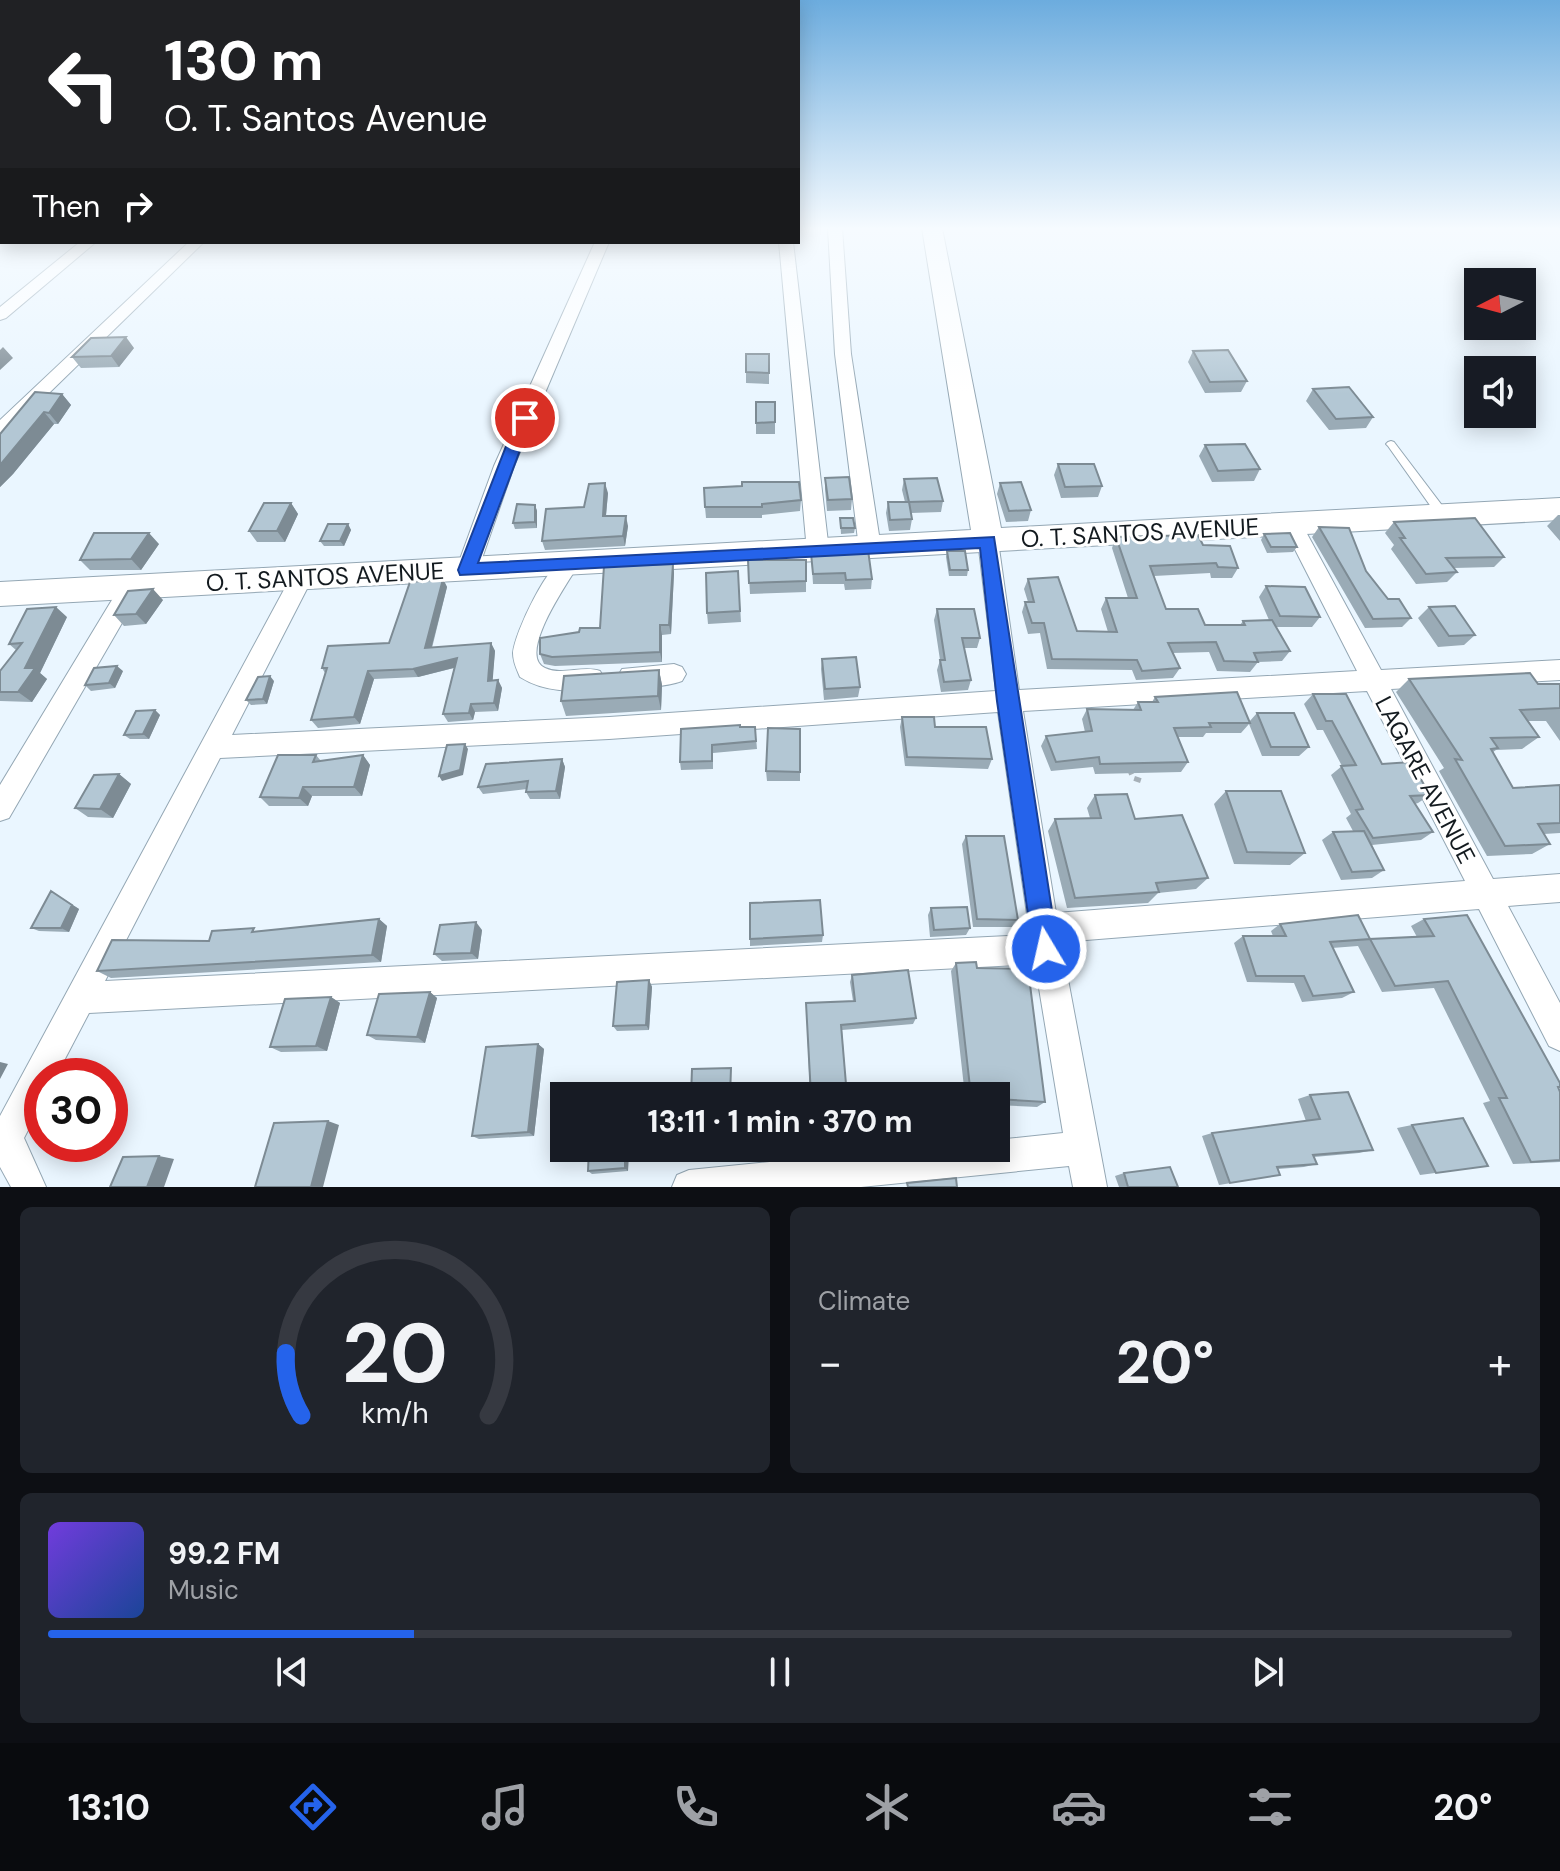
<!DOCTYPE html>
<meta charset="utf-8">
<style>
:root{--surface:#171b24;--page:#20242c;--text:#f1f3f6;--muted:#9ea1a6;--line:#363941;--accent:#2563eb}
body{margin:0;font-family:"DM Sans",sans-serif;background:var(--page);color:var(--text);height:100vh;display:flex;flex-direction:column;font-size:30px;white-space:nowrap}
*{box-sizing:border-box;margin:0}
p{font-size:26px;color:var(--muted)}
.icon{flex:none;width:44px;height:44px;fill:none;stroke:currentColor;stroke-width:2;stroke-linecap:round;stroke-linejoin:round}
.map{position:relative;height:1187px;overflow:hidden}
.drawer{display:flex;flex-direction:column;gap:20px;padding:20px;background:#0d0f14;flex:1}
.drawer>*{flex:none}
.banner{position:absolute;left:0px;top:0px;width:800px;height:244px;box-shadow:0 4px 20px #0003;background:#202124;color:#fff;overflow:hidden}
.needle{width:52px;rotate:264deg}
.fabs{position:absolute;left:1464px;top:268px;display:grid;gap:16px}
.fabs a{display:grid;place-items:center;width:72px;height:72px;border-radius:0px;background:var(--surface);box-shadow:0 4px 20px #0003;font-size:40px}
.speed{position:absolute;left:24px;top:1058px;display:flex;gap:16px;font-size:40px;font-weight:700;text-align:center}
.speed>*{display:grid;place-content:center;width:104px;height:104px;border-radius:50%;background:var(--surface);box-shadow:0 4px 20px #0003;line-height:1}
.speed .limit{border:12px solid #d22;background:#fff;color:#111}
.pin{position:absolute;display:grid;place-items:center;width:68px;height:68px;color:#fff;margin:-34px;border:4px solid #fff;border-radius:50%;box-shadow:0 2px 8px #0007}
.me{position:absolute;width:88px;margin:-44px;rotate:351deg;stroke-linejoin:round;filter:drop-shadow(0 0 6px #0008)}
.turn{display:flex;align-items:center;gap:28px;height:168px;padding:0 32px;font-size:36px}
.turn .icon{width:104px;height:104px;stroke-width:2.5}
.turn b{display:block;font-size:56px;line-height:68px}
.then{display:flex;align-items:center;height:76px;padding:0 32px;background:#0003;gap:16px;font-size:30px}
.big{font-size:60px;font-weight:700;line-height:1.1}
.drawer .widget{flex:1;display:flex;flex-direction:column;justify-content:center;gap:12px;min-width:0;padding:0 28px;border-radius:12px;background:var(--page)}
.drawer .dial{align-items:center;gap:0}
.dial svg{height:208px;overflow:visible;fill:none;stroke:var(--line);stroke-width:7;stroke-linecap:round;text-anchor:middle}
.dial text{fill:var(--text);stroke:none}
.song{display:flex;align-items:center;gap:24px}
.cover{width:96px;height:96px;border-radius:12px;background:linear-gradient(135deg,hsl(260 70% 55%),hsl(220 70% 35%))}
.played{height:8px;border-radius:4px;background:linear-gradient(90deg,var(--accent) 25%,var(--line) 25%)}
.keys{display:flex;justify-content:space-around;direction:ltr}
.heat{display:flex;justify-content:space-between;align-items:center;font-size:44px;direction:ltr}
.drawer .tiles{flex:1;display:grid;gap:20px;grid-template-columns:1fr 1fr}
.widget:last-child{grid-column:span 2}
.trip{position:absolute;left:550px;top:1082px;width:460px;height:80px;border-radius:0px;background:var(--surface);box-shadow:0 4px 20px #0003;font-weight:700;line-height:80px;text-align:center}
.menu{display:flex;height:128px;justify-content:space-around;align-items:center;background:#090b0e;color:var(--muted)}
.menu .icon{width:56px;height:56px}
.menu .active{color:var(--accent)}
.menu b{font-size:36px;color:var(--text)}
.map>svg:first-child{display:block}
.lines{fill:none;stroke-linecap:round;stroke-linejoin:round}
.lane-casing{stroke:#94a7b4;stroke-width:2}
.street-casing{stroke:#94a7b4;stroke-width:2}
.secondary-casing{stroke:#94a7b4;stroke-width:2}
.path{stroke:#a6b0b8;stroke-width:5;stroke-dasharray:7 5;stroke-linecap:butt}
.lane{fill:#fff;fill-rule:evenodd}
.street{fill:#fff;fill-rule:evenodd}
.secondary{fill:#fff;fill-rule:evenodd}
.wall{fill:#9aabb6}
.shaded-wall{fill:#7d8b94}
.building{fill:#b3c7d4;stroke:#7d8b94;stroke-width:2}
.route{fill:#2563eb;stroke:#184099;stroke-width:2}
.labels{text-anchor:middle;stroke-width:6;stroke-linejoin:round;paint-order:stroke}
.street-label{font-size:24px;fill:#131a1f;stroke:#fff}
</style>
<div class="map">
<svg width="1560" height="1187" viewBox="0 0 1560 1187">
<rect width="100%" height="100%" fill="#eaf6ff"/>
<g class="lines">
<g class="lane-casing">
<path id="lane" d="M1391,441L1394,442L1447,512L1448,515L1447,518H1439L1388,446L1386,444L1388,442Z"/>
</g>
<g class="street-casing">
<path id="street" d="M828,228H842L851,354L881,548L877,554H863L859,548L835,354Z
M80,242H96L6,318L0,320V307Z
M189,242H204L7,434L0,436V420Z
M595,242H609L514,466L478,570L475,576H459L456,570L494,466Z
M779,242H793L829,551L825,557H811L807,551Z
M1292,517L1299,519L1381,670L1560,660V680L1391,689L1493,879L1560,874V902L1508,906L1560,1003V1051L1549,1046L1479,909L1061,942L1107,1187H1073L1069,1166L861,1187H672L677,1175L689,1170L911,1148H996V1140L1063,1133L1035,964L89,1013L56,1076H42V1103L24,1138L46,1187H11L0,1167V1116L293,573L301,571L309,573L312,579L232,735L609,717L996,691L978,541L981,536H995L998,541L1019,690L1357,671L1282,524L1285,519ZM1367,691L1465,881L1056,913L1023,711ZM998,712L1030,935L105,981L220,758L609,739Z
M568,556L576,558L579,564C569,581 516,655 545,668C562,676 583,665 600,671L604,678L600,685C574,694 544,692 520,677C517,670 513,662 513,653C515,632 548,562 568,556Z
M129,582L137,585L140,591L137,597L9,818L0,821V785L121,585Z
M674,664L682,667L686,674L682,681C666,687 638,689 622,683L618,676L622,669Z"/>
</g>
<g class="secondary-casing">
<path id="secondary" d="M922,228H942L1001,528L1560,498V520L0,606V582L971,530Z"/>
</g>
<path class="path" d="M1129,768L1133,778L1145,782"/>
<use href="#lane" class="lane"/>
<use href="#street" class="street"/>
<use href="#secondary" class="secondary"/>
</g>
<path class="wall" d="M134,348L119,367L81,368L72,357Z
M1193,351L1247,381L1241,392L1205,393L1188,362Z
M746,354H769V384L746,383Z
M1313,389L1373,417L1366,428L1329,430L1306,401Z
M62,394L71,405L58,424H54L13,474L0,487V434Z
M756,402H775V434H756Z
M1205,445L1260,469L1254,481L1212,482L1199,456Z
M1058,464L1102,486L1098,497L1061,498L1054,475Z
M825,478L852,499L851,510L827,511L825,489Z
M904,479L943,501L941,512L911,513L912,519L910,530L889,531L886,513L888,502H905L902,490Z
M1000,483L1031,510L1028,521L1006,522L997,494Z
M608,493L606,516L628,526L625,546L545,550L542,541L584,507Z
M801,500L800,511L762,515V518H706L705,507Z
M291,503L298,514L285,542H257L249,531Z
M535,505L537,511V528L515,529L513,523Z
M1558,515H1560V541L1547,526Z
M840,518L855,528L854,533L841,534Z
M1394,522L1504,557L1494,567L1454,568L1457,572L1447,582L1416,584L1391,549L1394,545L1385,533Z
M348,524L351,530L344,546H324L320,541Z
M1319,527L1366,571L1388,599L1411,618L1402,627L1365,628L1312,537Z
M1264,534L1297,547L1293,552L1267,553L1261,540Z
M1116,537L1238,568L1232,578H1211L1210,573L1154,576L1166,609L1205,625H1240L1243,621L1269,620L1259,597L1266,586L1320,617L1312,627H1276L1290,651L1282,661L1258,662L1250,672L1217,671L1209,652L1172,653L1180,668L1173,678L1136,680L1132,670L1047,669L1040,633L1028,634L1022,612L1025,602H1028L1024,589L1028,579L1077,631L1108,632L1101,609L1106,598H1128L1112,548Z
M159,544L141,570H90L80,560Z
M947,551L968,570L967,576H949L946,557Z
M811,553L872,579L871,589L845,590L844,584H813Z
M748,560L806,581V592L750,594Z
M673,564L674,573L671,634L662,635V662L555,666L544,664L540,654L600,628Z
M738,571L741,622L708,624L707,613Z
M443,579L447,587L432,648L491,643L495,651L492,681L498,680L502,688L498,711L475,712L473,720L448,722L443,714L454,668L418,677L374,679L360,724L318,728L311,720L325,673L322,668L389,643Z
M163,600L146,624L124,626L114,615Z
M1429,607L1475,635L1464,645L1438,647L1418,618Z
M937,609L980,638L977,648H964L971,680L968,690L941,692L937,670L940,660L934,620Z
M67,617L40,673L47,679L32,702L0,701V671L16,650L9,644Z
M822,659L860,687L858,697L824,700L821,669Z
M659,670L662,685L661,710L566,716L561,701Z
M123,671L115,688L91,691L85,685Z
M1409,679L1538,684H1560V741L1546,721H1528L1539,737L1522,749L1496,750L1493,752L1513,788L1560,785V833L1544,834L1550,844L1532,854L1487,856L1439,771L1444,768L1396,692Z
M274,681L267,704L251,705L246,700Z
M1313,694L1382,764L1430,795L1418,803L1415,804L1433,832L1421,840L1372,845L1384,870L1372,878L1341,880L1322,840L1333,832L1353,831L1346,818L1351,814L1331,775L1342,766L1323,730H1317L1304,704Z
M1155,697L1249,722L1257,713L1309,747L1299,756H1262L1249,724L1241,733H1206L1203,737H1178L1188,762L1181,772L1095,774L1093,767L1051,771L1041,746L1046,736L1085,732L1082,719L1087,709L1133,710L1138,702H1152Z
M155,710L160,715L149,739H130L124,735Z
M902,717L935,727L992,759L988,769L905,766L900,727Z
M740,727H755L757,749L713,753V769L681,770L680,762Z
M316,755L321,761L363,755L370,765L362,796H312L308,806H269L260,797Z
M562,759L565,767L560,799H530L526,792L527,789L483,794L478,787Z
M766,771L800,772V781H767Z
M119,774L131,784L113,818L88,817L75,808Z
M1226,791L1305,853L1290,865L1234,864L1214,804Z
M1095,795L1135,819L1208,878L1196,889L1158,893L1148,903L1067,908L1048,831L1055,819L1090,818L1087,808Z
M966,836L1018,920L1013,927H973L962,844Z
M51,891L79,909L69,932L39,931L31,928Z
M931,908L970,928L966,935L930,937L928,915Z
M379,919L387,926L381,962L111,978L97,971L209,941L259,931Z
M1424,919L1560,1088H1558L1560,1092V1162L1513,1164L1483,1103L1490,1101L1434,988L1382,992L1358,946L1332,948L1354,992L1342,998L1302,1002L1294,983L1247,982L1234,943L1243,936H1273L1271,931L1280,924L1370,939L1417,937L1411,926Z
M482,930L478,959L442,961L434,954Z
M823,935L822,942L750,946V939Z
M956,963L977,968L1045,1102L1037,1107L996,1105V1096H965L951,971Z
M852,975L916,1018L913,1024L842,1030L847,1096H810L806,1003L853,1001L850,982Z
M649,980L652,987L649,1030L617,1031L613,1026Z
M430,992L437,998L425,1043L376,1040L367,1035Z
M331,997L340,1003L327,1051L281,1052L270,1047Z
M538,1044L544,1049L534,1136L479,1139L472,1136Z
M1310,1095L1373,1150L1359,1153L1314,1157L1317,1164L1304,1167L1278,1169L1280,1175L1219,1185L1202,1136L1212,1133L1306,1121L1298,1099Z
M1412,1125L1488,1166L1420,1175L1397,1128Z
M629,1148L628,1171L592,1174L588,1171Z
M1124,1173L1178,1187H1119L1115,1176Z"/>
<path class="shaded-wall" d="M126,337L134,348L119,367L111,356Z
M3,347L13,358L0,370V350Z
M62,394L71,405L58,424L49,413Z
M44,412L54,424L13,474L0,487V465Z
M605,483L608,493L605,525L603,516Z
M291,503L298,514L285,542L277,531Z
M535,505L537,511V528L535,522Z
M626,516L628,526L625,546L623,536Z
M348,524L351,530L344,546L340,541Z
M149,533L159,544L141,570L131,559Z
M673,564L674,573L671,634L669,625Z
M443,579L447,587L429,657L425,648Z
M153,589L163,600L146,624L136,614Z
M56,607L67,617L40,673L47,679L32,702L18,692L25,668Z
M660,625L662,635V662L660,652Z
M491,643L495,651L492,689L488,681Z
M457,658L461,666L418,677L413,669Z
M117,666L123,671L115,688L109,683Z
M659,670L662,685L661,710L658,696Z
M368,671L374,679L360,724L354,717Z
M270,676L274,681L267,704L263,699Z
M498,680L502,688L498,711L494,703Z
M471,704L475,712L473,720L469,713Z
M155,710L160,715L149,739L143,734Z
M465,744L468,749L463,775L442,781L439,776Z
M363,755L370,765L362,796L354,787Z
M562,759L565,767L560,799L556,791Z
M119,774L131,784L113,818L100,809Z
M303,787L312,796L308,806L299,798Z
M51,891L79,909L69,932L61,928Z
M379,919L387,926L381,962L372,955Z
M476,922L482,930L478,959L471,953Z
M649,980L652,987L649,1030L646,1025Z
M430,992L437,998L425,1043L417,1037Z
M331,997L340,1003L327,1051L316,1046Z
M538,1044L544,1049L534,1136L528,1132Z
M0,1062L8,1064L0,1079Z
M627,1084L631,1088V1096H627Z
M328,1121L339,1125L323,1187H311Z
M625,1148H629L628,1171L625,1168Z
M159,1156L174,1159L164,1187H147Z"/>
<path class="building" d="M126,337L111,356L72,357L91,338Z
M1228,350L1247,381L1210,382L1193,351Z
M746,354H769V373L746,372Z
M1349,387L1373,417L1336,419L1313,389Z
M35,392L62,394L49,413L44,412L0,465V434Z
M756,402H775V422L756,423Z
M1245,444L1260,469L1218,471L1205,445Z
M1058,464H1094L1102,486L1065,487Z
M849,477L852,499L828,500L825,478Z
M937,478L943,501L909,502L904,479Z
M742,482H799L801,500L762,504V507H705L704,488L742,486Z
M1021,482L1031,510L1009,511L1000,483Z
M605,483L603,516H626L623,536L542,541L546,509L584,507L589,484Z
M888,502H909L912,519L890,520Z
M264,503H291L277,531H249Z
M517,504L535,505V522L513,523Z
M840,518H853L855,528H841Z
M1475,518L1504,557L1446,558L1457,572L1426,574L1400,538H1405L1394,522Z
M328,524H348L340,541H320Z
M1319,527L1349,528L1366,571L1388,599H1399L1411,618L1373,619Z
M94,533H149L131,559L80,560Z
M1290,533L1297,547H1271L1264,534Z
M1198,535L1203,545L1230,546L1238,568L1218,567L1216,563L1150,566L1166,609H1198L1205,625H1245L1243,621L1272,620L1290,651L1254,653L1258,662L1224,661L1216,642L1168,643L1180,668L1142,671L1137,660L1052,659L1044,623H1032L1025,602H1034L1028,579L1058,577L1077,631L1117,632L1106,598H1137L1116,537Z
M868,550L872,579L846,580L845,573L813,574L811,553Z
M947,551H965L968,570H950Z
M748,560H806V581L749,583Z
M673,564L669,625H660V652L552,657L540,654V638L579,632L580,628H600L604,566Z
M738,571L740,611L707,613L706,573Z
M443,579L425,648L491,643L488,681L498,680L494,703L471,704L469,713L443,714L457,658L413,669L368,671L354,717L311,720L327,668H322L328,646L389,643L410,582Z
M1266,586L1305,587L1320,617L1280,616Z
M153,589L136,614L114,615L128,591Z
M1455,606L1475,635L1449,636L1429,607Z
M56,607L25,668H35L18,692H0V671L22,643L9,644L27,609Z
M937,609H974L980,638H962L971,680L944,682L940,660H945Z
M856,657L860,687L825,689L822,659Z
M117,666L109,683L85,685L94,668Z
M659,670L658,696L561,701L564,676Z
M1530,673L1538,684H1560V708L1520,710L1539,737L1491,738L1498,748L1491,749L1513,788L1560,785V823L1538,824L1550,844L1505,846L1455,759L1462,760L1409,679Z
M270,676L263,699L246,700L258,677Z
M1237,692L1250,723H1209L1211,727L1174,728L1188,762L1100,764L1099,757L1056,762L1046,736L1092,731L1087,709L1141,710L1138,702H1158L1155,697Z
M1313,694H1346L1382,764L1411,762L1430,795L1410,796L1433,832L1373,838L1356,810L1363,809L1341,766L1356,765L1332,721H1326Z
M155,710L143,734L124,735L136,711Z
M1257,713H1294L1309,747H1271Z
M902,717H934L935,727H986L992,759L907,757Z
M740,725V727H755L756,741L712,745V761L680,762L681,729Z
M768,728L800,729V772L766,771Z
M465,744L460,770L439,776L447,745Z
M278,755H316L313,762L363,755L354,787H303L299,798L260,797Z
M562,759L556,791L526,792L528,781L478,787L486,764Z
M119,774L100,809L75,808L94,775Z
M1226,791H1281L1305,853L1247,852Z
M1127,794L1135,819L1182,815L1208,878L1156,883L1159,892L1075,898L1055,819L1101,818L1095,795Z
M1364,831L1384,870L1352,872L1333,832Z
M966,836H1004L1018,920L977,919Z
M51,891L72,905L61,928H31Z
M820,900L823,935L750,939V903Z
M967,907L970,928L934,930L931,908Z
M1358,915L1370,939L1330,942L1354,992L1313,996L1304,976H1256L1243,936H1286L1280,924Z
M1467,915L1560,1083V1087H1558L1560,1092V1160L1531,1162L1499,1098H1507L1448,981L1395,986L1370,939L1434,936L1424,919Z
M379,919L372,955L97,971L112,940L209,941L212,931L254,928L252,932Z
M476,922L471,953L434,954L440,925Z
M976,962L977,968L1028,969L1045,1102L996,1099V1096H971L956,963Z
M908,970L916,1018L841,1025L847,1096H811L806,1003L855,1001L852,975Z
M649,980L646,1025L613,1026L617,982Z
M430,992L417,1037L367,1035L379,994Z
M331,997L316,1046L270,1047L285,999Z
M538,1044L528,1132L472,1136L486,1047Z
M731,1068L730,1096H691L692,1069Z
M627,1084V1096H592L593,1087Z
M1348,1092L1373,1150L1313,1155L1317,1164L1277,1167L1280,1175L1230,1183L1212,1133L1320,1119L1310,1095Z
M1463,1118L1488,1166L1436,1173L1412,1125Z
M328,1121L311,1187H255L274,1123Z
M589,1148H625V1168L588,1171Z
M159,1156L147,1187H110L123,1157Z
M1170,1167L1178,1187H1128L1124,1173Z
M956,1178L957,1187H908L907,1183Z"/>
<linearGradient id="sky" x2="0" y2="1"><stop stop-color="#6cacde"/><stop offset="0.58" stop-color="#f6fbff"/><stop offset="1" stop-color="#f6fbff" stop-opacity="0"/></linearGradient>
<rect width="1560" height="394" fill="url(#sky)"/>
<path class="route" d="M525,413L532,418L478,563L994,537L1058,949L1054,958L1046,961L1037,958L1033,949L997,701L980,548L460,575L458,570L517,418Z"/>
<g class="labels">
<g class="street-label">
<text transform="translate(1140 533) rotate(-3)" y="8">O. T. SANTOS AVENUE</text>
<text transform="translate(325 577) rotate(-3)" y="8">O. T. SANTOS AVENUE</text>
<text transform="translate(1425 780) rotate(62)" y="8">LAGARE AVENUE</text>
</g>
</g>
</svg>
<div class="fabs">
<a><svg class="needle" viewBox="-14 -14 28 28"><path d="M0-13l5 13h-10z" fill="#e53935"/><path d="M0 13l5-13h-10z" fill="#9ea1a6"/></svg></a>
<a><svg class="icon" aria-label="sound" viewBox="0 0 24 24"><path d="M4 9h4l5-4v14l-5-4H4zM17 9q2 3 0 6"/></svg></a>
</div>
<div class="speed"><div class="limit">30</div></div>
<div class="pin" style="left:525px;top:418px;background:#d93025"><svg class="icon" aria-label="arrive" viewBox="0 0 24 24"><path d="M6 21V4h12l-3 4 3 4H6"/></svg></div>
<svg class="me" style="left:1046px;top:949px" viewBox="-20 -20 40 40"><circle r="17" fill="#2563eb" stroke="#fff" stroke-width="3"/><path d="M0-11L8 9 0 5-8 9z" fill="#fff"/></svg>
<div class="trip">13:11 · 1 min · 370 m</div>
<div class="banner">
<div class="turn"><svg class="icon" aria-label="left" viewBox="0 0 24 24"><path d="M17 20v-9H6M10 6l-5 5 5 5"/></svg><div><b>130 m</b>O. T. Santos Avenue</div></div>
<div class="then">Then<svg class="icon" aria-label="right" viewBox="0 0 24 24"><path d="M7 20v-9h11M14 6l5 5-5 5"/></svg></div>
</div>
</div>
<section class="drawer">
<div class="tiles">
<div class="widget dial"><svg viewBox="0 0 100 80">
<path d="M14 69A42 42 0 1 1 86 69"/>
<path d="M14 69A42 42 0 0 1 8 45" stroke="#2563eb"/>
<text x="50" y="56" font-size="32" font-weight="700">20</text>
<text x="50" y="72" font-size="11">km/h</text>
</svg></div>
<div class="widget"><p>Climate</p>
<div class="heat"><a>−</a><b class="big">20°</b><a>+</a></div>
</div>
<div class="widget">
<div class="song"><i class="cover"></i><div><b>99.2 FM</b><p>Music</p></div></div>
<div class="played"></div>
<div class="keys"><svg class="icon" aria-label="previous" viewBox="0 0 24 24"><path d="M18 5L8 12l10 7zM5 5v14"/></svg><svg class="icon" aria-label="pause" viewBox="0 0 24 24"><path d="M8 5v14M16 5v14"/></svg><svg class="icon" aria-label="next" viewBox="0 0 24 24"><path d="M6 5l10 7-10 7zM19 5v14"/></svg></div>
</div>
</div>
</section>
<nav class="menu">
<b>13:10</b>
<svg class="icon active" aria-label="directions" viewBox="0 0 24 24"><path d="M12 3l9 9-9 9-9-9zM9 14v-3h6M13 9l2 2-2 2"/></svg>
<svg class="icon" aria-label="music" viewBox="0 0 24 24"><path d="M9 18V5l10-2v13"/><circle cx="6" cy="18" r="3"/><circle cx="16" cy="16" r="3"/></svg>
<svg class="icon" aria-label="phone" viewBox="0 0 24 24"><path d="M5 4h4l2 5-3 2q2 4 5 5l2-3 5 2v4C11 20 4 13 5 4z"/></svg>
<svg class="icon" aria-label="climate" viewBox="0 0 24 24"><path d="M12 3v18M4 7l16 10M4 17L20 7"/></svg>
<svg class="icon" aria-label="car" viewBox="0 0 24 24"><path d="M5 17H2v-5l4-1 3-4h7l3 4 3 1v5h-3M9 17h6M6 11h13"/><circle cx="7" cy="17" r="2"/><circle cx="17" cy="17" r="2"/></svg>
<svg class="icon" aria-label="filters" viewBox="0 0 24 24"><path d="M4 7h16M4 17h16"/><circle cx="9" cy="7" r="2"/><circle cx="15" cy="17" r="2"/></svg>
<b>20°</b>
</nav>
